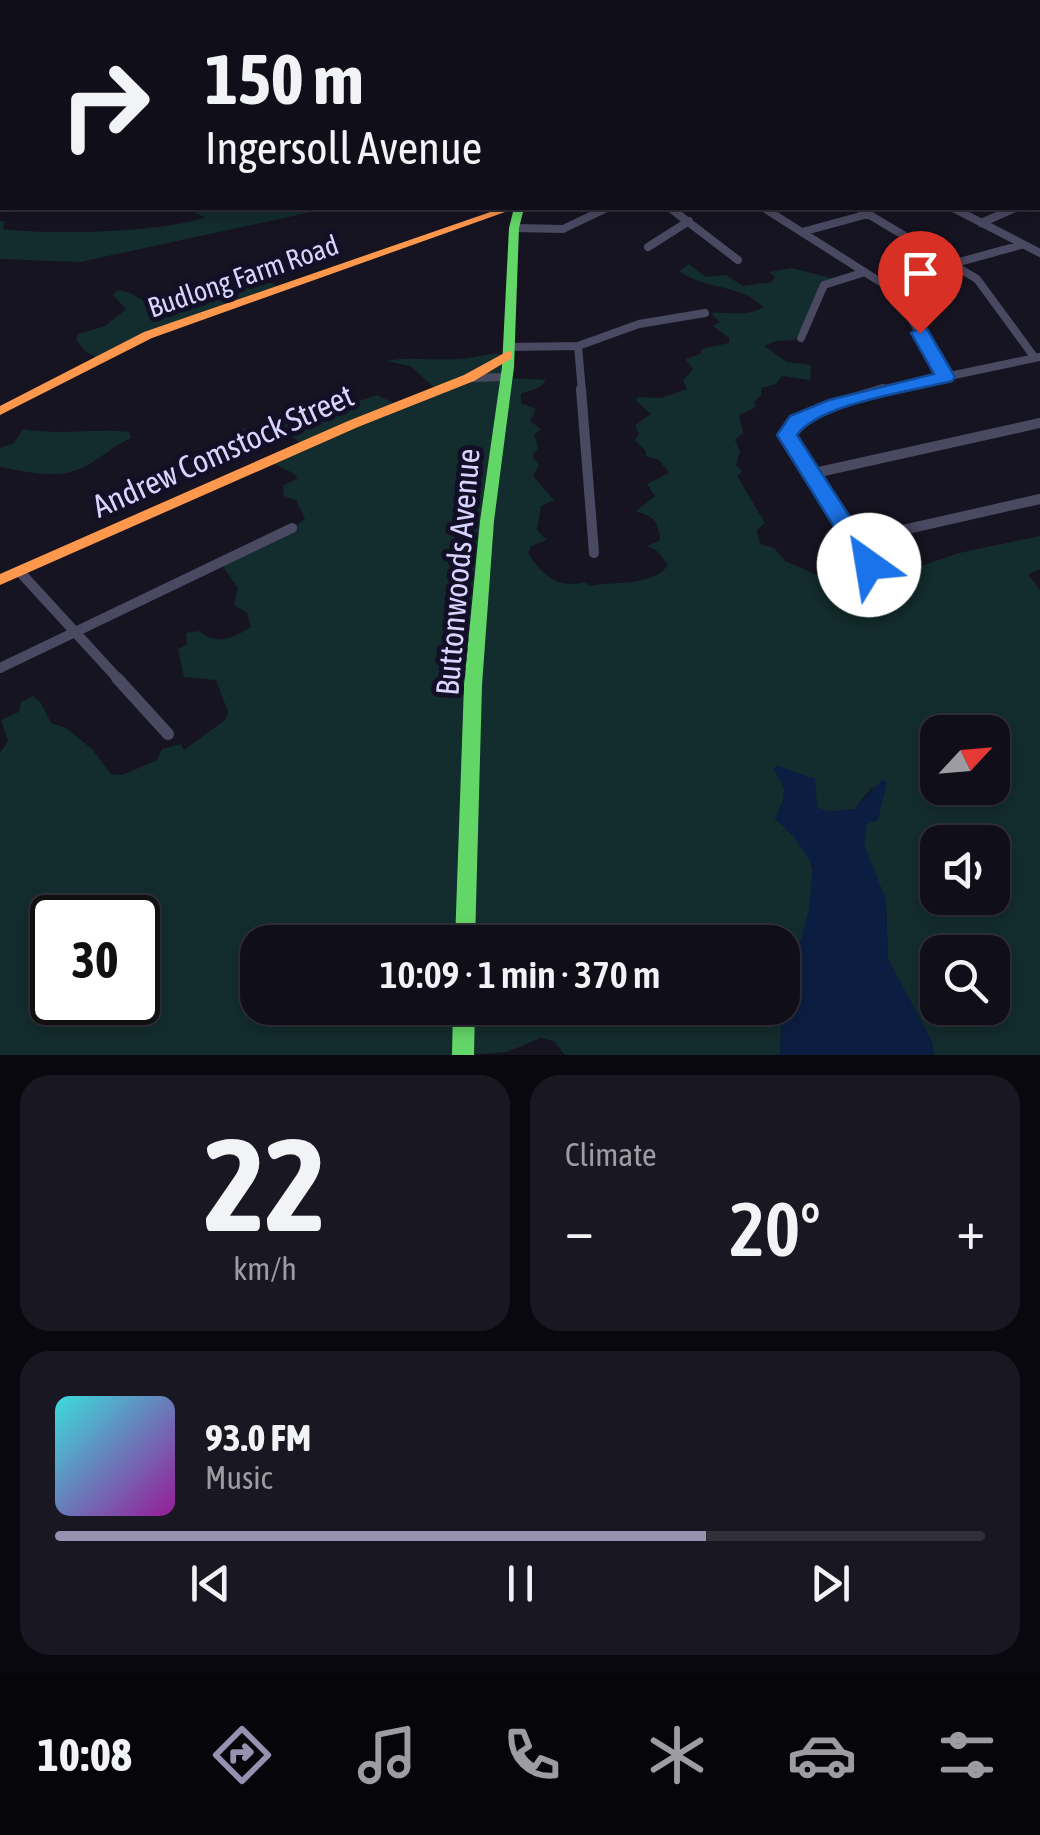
<!DOCTYPE html>
<meta charset="utf-8">
<style>
:root{--surface:#100f19;--page:#191822;--text:#f1f3f6;--muted:#9c9ca2;--line:#302f38;--accent:#9591b1}
body{margin:0;font-family:"Asap Condensed",sans-serif;background:var(--page);color:var(--text);height:100vh;display:flex;flex-direction:column;font-size:38px;white-space:nowrap}
*{box-sizing:border-box;margin:0}
p{font-size:32px;color:var(--muted)}
.icon{flex:none;width:55px;height:55px;fill:none;stroke:currentColor;stroke-width:2;stroke-linecap:round;stroke-linejoin:round}
.map{position:relative;height:1055px;overflow:hidden}
.details{display:flex;flex-direction:column;gap:20px;padding:20px;background:#09080e;flex:1}
.details>*{flex:none}
.banner{position:absolute;left:0px;top:0px;width:1040px;height:210px;box-shadow:0 5px 15px #0003,0 0 0 2px var(--line);background:#100f19;color:var(--text);overflow:hidden}
.needle{width:65px;rotate:64deg}
.tools{position:absolute;left:920px;top:715px;display:grid;gap:20px}
.tools a{display:grid;place-items:center;width:90px;height:90px;border-radius:20px;background:var(--surface);box-shadow:0 5px 15px #0003,0 0 0 2px var(--line);font-size:50px}
.speed{position:absolute;left:30px;top:895px;display:flex;gap:20px;font-size:50px;font-weight:700;text-align:center}
.speed>*{display:grid;place-content:center;width:130px;height:130px;border-radius:50%;background:var(--surface);box-shadow:0 5px 15px #0003,0 0 0 2px var(--line);line-height:1}
.speed .limit{border:5px solid #111;border-radius:15px;background:#fff;color:#111}
.pin{position:absolute;display:grid;place-items:center;width:85px;height:85px;color:#fff;margin:-102px -42px;border-radius:50% 50% 50% 0;rotate:-45deg;box-shadow:0 0 10px #0007}
.pin .icon{rotate:45deg}
.me{position:absolute;width:110px;margin:-55px;rotate:328deg;stroke-linejoin:round;filter:drop-shadow(0 0 8px #0008)}
.turn{display:flex;align-items:center;gap:35px;height:210px;padding:0 40px;font-size:45px}
.turn .icon{width:130px;height:130px;stroke-width:2.5}
.turn b{display:block;font-size:70px;line-height:85px}
.big{font-size:75px;font-weight:600;line-height:1.1}
.details .widget{flex:1;display:flex;flex-direction:column;justify-content:center;gap:15px;min-width:0;padding:0 35px;border-radius:30px;background:var(--page)}
.details .dial{align-items:center;gap:0}
.dial b{font-size:130px;line-height:1}
.song{display:flex;align-items:center;gap:30px}
.cover{width:120px;height:120px;border-radius:15px;background:linear-gradient(135deg,hsl(180 70% 55%),hsl(300 70% 35%))}
.played{height:10px;border-radius:5px;background:linear-gradient(90deg,var(--accent) 70%,var(--line) 70%)}
.keys{display:flex;justify-content:space-around;direction:ltr}
.heat{display:flex;justify-content:space-between;align-items:center;font-size:55px;direction:ltr}
.details .tiles{flex:1;display:grid;gap:20px;grid-template-columns:1fr 1fr}
.widget:last-child{grid-column:span 2}
.trip{position:absolute;left:240px;top:925px;width:560px;height:100px;border-radius:30px;background:var(--surface);box-shadow:0 5px 15px #0003,0 0 0 2px var(--line);font-weight:600;line-height:100px;text-align:center}
.dock{display:flex;height:160px;justify-content:space-around;align-items:center;background:#06060a;color:var(--muted)}
.dock .icon{width:70px;height:70px}
.dock .current{color:var(--accent)}
.dock b{font-size:45px;color:var(--text)}
.map>svg:first-child{display:block}
.green{fill:#132c2d;fill-rule:evenodd}
.water{fill:#0b1e41}
.lines{fill:none;stroke-linecap:round;stroke-linejoin:round}
.street-far3{stroke:#4a4962;stroke-width:6}
.street-far2{stroke:#4a4962;stroke-width:8}
.street-far1{stroke:#4a4962;stroke-width:10}
.street{stroke:#4a4962;stroke-width:12}
.fast{fill:#63d668;fill-rule:evenodd}
.slow{fill:#ff974d;fill-rule:evenodd}
.jam{stroke:#b3261e;stroke-width:15}
.route{fill:#1a73e8;stroke:#114b97;stroke-width:2.5}
.labels{text-anchor:middle;stroke-width:10;stroke-linejoin:round;paint-order:stroke}
.far-street-label{font-size:28px;fill:#d9d4ff;stroke:#130f26}
.street-label{font-size:32px;fill:#d9d4ff;stroke:#130f26}
</style>
<div class="map">
<svg width="1040" height="1055" viewBox="0 0 1040 1055">
<rect width="100%" height="100%" fill="#161421"/>
<path class="green" d="M97,0H674L91,2Z
M182,208H330L80,262L0,259V221H4L3,229C47,235 163,233 205,217Z
M689,264L706,277L726,275L743,286L772,282L775,277L769,272L792,268L835,279L824,286L795,340L776,341L764,346L787,362L811,365L810,380L782,376L776,384L761,388V396L754,402L756,407L739,415L743,433L735,440L740,452L736,465L742,471L737,476L765,523L757,530L760,544L774,548L785,561L834,582L915,568L959,553L1040,536V569L1028,574L1040,590V1055H934L932,1042L888,959L886,900L866,854L863,834L873,786L854,809L828,812L817,807L816,798L776,775L785,782L783,800L775,819C788,831 804,843 810,860C821,888 794,975 783,1004L782,942H258V1008H782L780,1055H565L554,1041L541,1038L507,1052L465,1055H0V753L8,741L1,720L19,712L21,702L33,696L41,703L51,723L66,728L92,749L111,774L122,775L157,760L162,749L181,744L184,750L225,720L228,712L216,680L184,677L178,649L187,644L186,633L199,631C215,646 234,638 251,627L247,613L234,605L238,588L222,565L288,532L305,519L296,500L284,496L283,485L297,479L295,474L270,462L303,445L288,433L265,437L255,430L230,436L237,430L290,421L328,403H353L377,395L398,405L436,389L410,366L386,361C411,356 435,361 460,359C479,358 489,351 508,355L507,378L546,380L540,387L521,394V403L536,409L530,421L541,429L534,435L538,448L532,456L539,465L533,476L554,500L541,506L537,530L547,540L531,546L528,553C543,576 558,589 586,582L589,586C613,581 653,587 668,565L656,550L647,546L660,540C659,522 653,516 636,511L655,496L647,484L669,473L659,460L646,456V451L635,440L639,434L635,425L651,414L636,401L637,397L661,398L687,389L683,380L693,369L685,359L701,354V349L729,343V338L713,326L720,322L711,313C728,312 749,317 763,307C741,284 705,290 679,271ZM938,732H992V788H938ZM938,842H992V898H938ZM52,918H138V1002H52ZM938,952H992V1008H938Z
M263,283H272L280,290L182,322L99,359L86,352L76,340L78,334L105,326L126,309L113,295L118,290C138,292 147,309 167,310Z
M23,429C59,436 92,428 129,432L131,438C112,446 96,463 77,470C55,479 21,471 0,467V448L14,443Z"/>
<path class="water" d="M778,766L815,779L817,807L828,812L854,809L882,780L887,782L878,820L867,824L864,844L886,900L888,959L932,1042L934,1055H780L783,1003L809,910L813,865L793,835L775,819C789,789 787,794 773,768Z"/>
<g class="lines">
<path class="street-far3" d="M845,0L855,2
M931,0L939,2
M982,0L988,2"/>
<path class="street-far2" d="M670,208L738,260
M764,208L896,292L945,377
M858,208L977,279L1035,358
M953,208L1040,253
M981,223L1015,208
M514,228L563,229L607,208
M802,232L868,214
M648,247L689,221
M883,283L1021,245
M801,338L824,285L865,272
M578,346L582,392
M509,347L578,346L639,324L705,313
M469,378L506,377
M873,392L1040,357"/>
<path class="street-far1" d="M581,389L594,553
M883,389L837,403L789,427L790,444L884,589
M810,474L1040,423
M854,541L1040,499
M20,572L119,680
M0,668L292,528"/>
<path class="street" d="M117,678L168,734"/>
<path class="fast" d="M781,0H793L795,2H785Z
M514,208H524L519,228L514,367L494,521L482,685L475,942H455L464,685L480,521L502,367L509,228Z
M453,1008H475L474,1055H452Z"/>
<path class="slow" d="M502,208H516L152,338L0,415V406L144,332Z
M508,351L512,352V358L474,381L358,427L0,585V574L348,421L464,375Z"/>
<path class="jam" d="M937,2L942,0"/>
</g>
<path class="route" d="M920,328L927,329L955,377L952,381C914,391 820,403 797,435L881,565L869,572L861,570L777,435L790,416L829,400L934,374L911,333Z"/>
<g class="labels">
<g class="far-street-label">
<text transform="translate(243 276) rotate(-19)" y="10">Budlong Farm Road</text>
</g>
<g class="street-label">
<text transform="translate(223 451) rotate(-24)" y="11">Andrew Comstock Street</text>
<text transform="translate(458 572) rotate(-85)" y="11">Buttonwoods Avenue</text>
</g>
</g>
</svg>
<div class="tools">
<a><svg class="needle" viewBox="-14 -14 28 28"><path d="M0-13l5 13h-10z" fill="#e53935"/><path d="M0 13l5-13h-10z" fill="#9c9ca2"/></svg></a>
<a><svg class="icon" aria-label="sound" viewBox="0 0 24 24"><path d="M4 9h4l5-4v14l-5-4H4zM17 9q2 3 0 6"/></svg></a>
<a><svg class="icon" aria-label="search" viewBox="0 0 24 24"><circle cx="10" cy="10" r="6"/><path d="M15 15l6 6"/></svg></a>
</div>
<div class="speed"><div class="limit">30</div></div>
<div class="pin" style="left:920px;top:333px;background:#d93025"><svg class="icon" aria-label="arrive" viewBox="0 0 24 24"><path d="M6 21V4h12l-3 4 3 4H6"/></svg></div>
<svg class="me" style="left:869px;top:565px" viewBox="-20 -20 40 40"><circle r="19" fill="#fff"/><path d="M0-13L10 11 0 6-10 11z" fill="#1a73e8"/></svg>
<div class="trip">10:09 · 1 min · 370 m</div>
<div class="banner">
<div class="turn"><svg class="icon" aria-label="right" viewBox="0 0 24 24"><path d="M7 20v-9h11M14 6l5 5-5 5"/></svg><div><b>150 m</b>Ingersoll Avenue</div></div>
</div>
</div>
<section class="details">
<div class="tiles">
<div class="widget dial"><b>22</b><p>km/h</p></div>
<div class="widget"><p>Climate</p>
<div class="heat"><a>−</a><b class="big">20°</b><a>+</a></div>
</div>
<div class="widget">
<div class="song"><i class="cover"></i><div><b>93.0 FM</b><p>Music</p></div></div>
<div class="played"></div>
<div class="keys"><svg class="icon" aria-label="previous" viewBox="0 0 24 24"><path d="M18 5L8 12l10 7zM5 5v14"/></svg><svg class="icon" aria-label="pause" viewBox="0 0 24 24"><path d="M8 5v14M16 5v14"/></svg><svg class="icon" aria-label="next" viewBox="0 0 24 24"><path d="M6 5l10 7-10 7zM19 5v14"/></svg></div>
</div>
</div>
</section>
<nav class="dock">
<b>10:08</b>
<svg class="icon current" aria-label="directions" viewBox="0 0 24 24"><path d="M12 3l9 9-9 9-9-9zM9 14v-3h6M13 9l2 2-2 2"/></svg>
<svg class="icon" aria-label="music" viewBox="0 0 24 24"><path d="M9 18V5l10-2v13"/><circle cx="6" cy="18" r="3"/><circle cx="16" cy="16" r="3"/></svg>
<svg class="icon" aria-label="phone" viewBox="0 0 24 24"><path d="M5 4h4l2 5-3 2q2 4 5 5l2-3 5 2v4C11 20 4 13 5 4z"/></svg>
<svg class="icon" aria-label="climate" viewBox="0 0 24 24"><path d="M12 3v18M4 7l16 10M4 17L20 7"/></svg>
<svg class="icon" aria-label="car" viewBox="0 0 24 24"><path d="M5 17H2v-5l4-1 3-4h7l3 4 3 1v5h-3M9 17h6M6 11h13"/><circle cx="7" cy="17" r="2"/><circle cx="17" cy="17" r="2"/></svg>
<svg class="icon" aria-label="filters" viewBox="0 0 24 24"><path d="M4 7h16M4 17h16"/><circle cx="9" cy="7" r="2"/><circle cx="15" cy="17" r="2"/></svg>
</nav>
